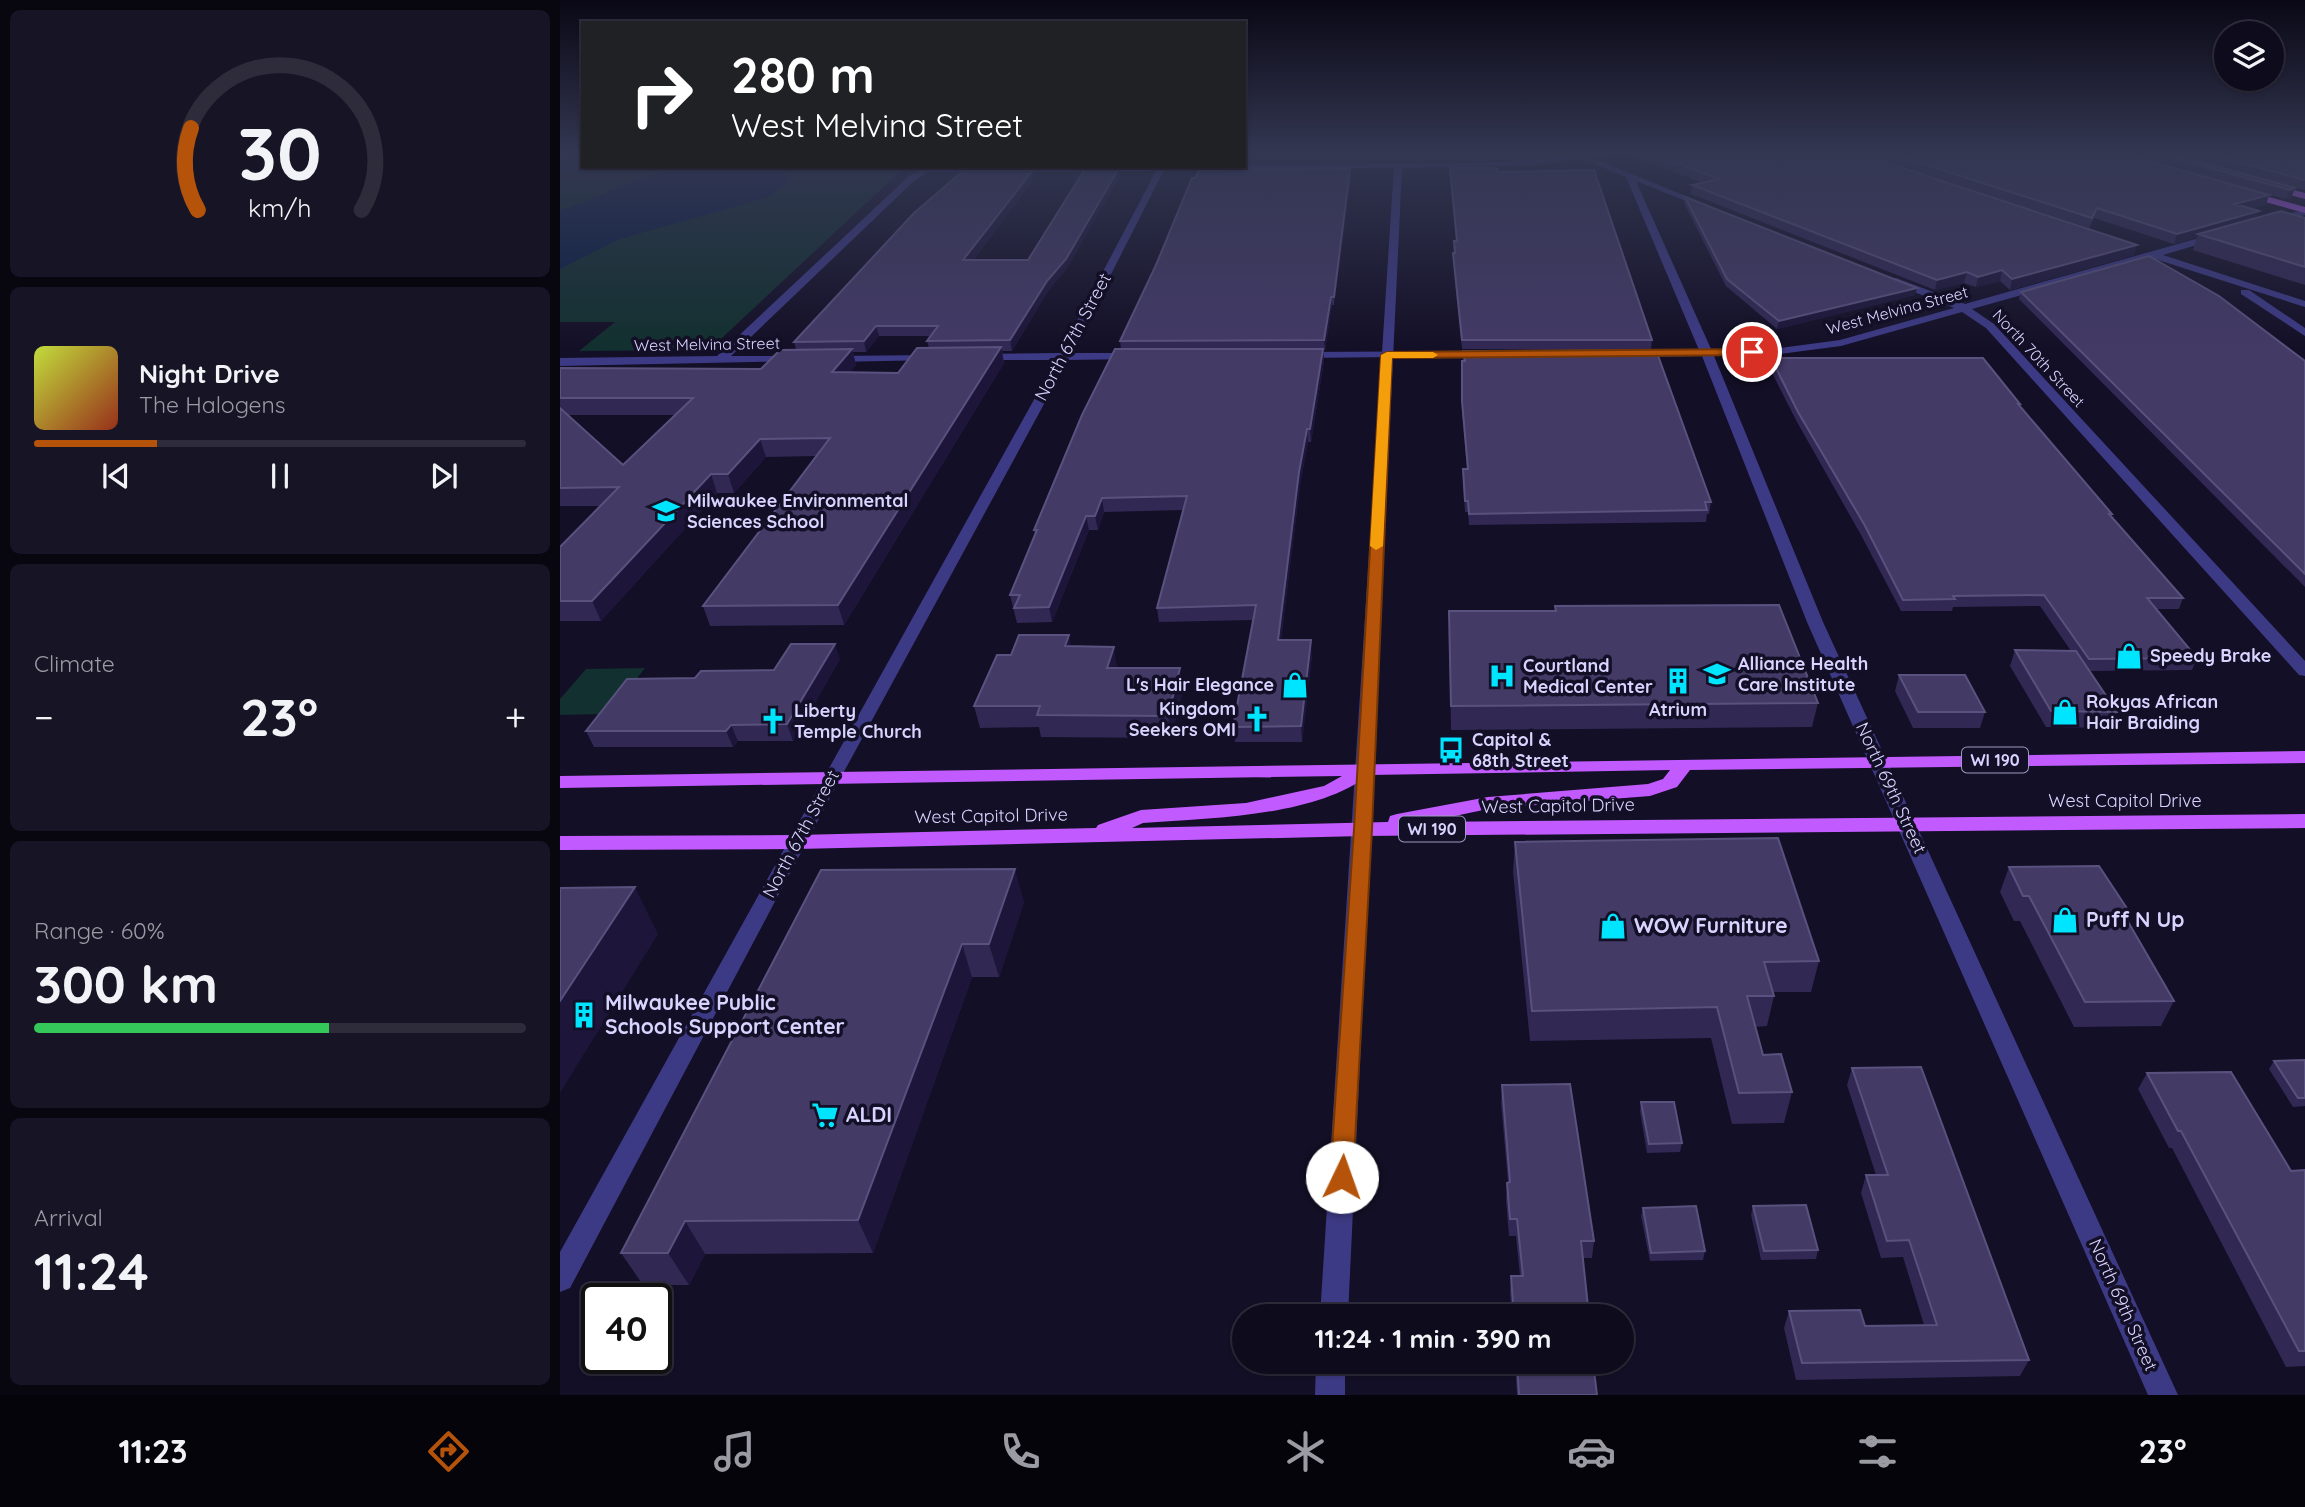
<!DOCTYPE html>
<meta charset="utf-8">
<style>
:root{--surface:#0e0b1c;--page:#171425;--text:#f1f3f6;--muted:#9b9ba3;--line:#2e2b3b;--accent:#b45309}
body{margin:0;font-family:Quicksand,sans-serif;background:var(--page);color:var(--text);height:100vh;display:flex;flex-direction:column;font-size:26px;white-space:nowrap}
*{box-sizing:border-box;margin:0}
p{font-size:23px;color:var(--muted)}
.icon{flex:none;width:38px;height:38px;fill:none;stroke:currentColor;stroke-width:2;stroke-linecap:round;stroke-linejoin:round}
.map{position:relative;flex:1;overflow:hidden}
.details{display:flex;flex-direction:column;gap:10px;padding:10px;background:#08060f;width:560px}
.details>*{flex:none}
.banner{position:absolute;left:21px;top:21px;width:665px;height:147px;border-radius:0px;box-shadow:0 2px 5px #0004,0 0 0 2px var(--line);background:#202124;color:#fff;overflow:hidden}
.controls{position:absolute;left:1654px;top:21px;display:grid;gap:14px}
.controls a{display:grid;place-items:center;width:70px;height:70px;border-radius:50%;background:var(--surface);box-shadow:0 2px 5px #0004,0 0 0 2px var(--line);font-size:35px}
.speed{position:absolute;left:21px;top:1283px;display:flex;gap:14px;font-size:35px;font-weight:700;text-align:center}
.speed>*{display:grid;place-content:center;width:91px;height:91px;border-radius:50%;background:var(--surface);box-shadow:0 2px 5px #0004,0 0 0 2px var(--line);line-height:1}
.speed .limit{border:4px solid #111;border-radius:10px;background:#fff;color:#111}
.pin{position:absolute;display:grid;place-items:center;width:60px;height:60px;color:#fff;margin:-30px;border:4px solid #fff;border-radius:50%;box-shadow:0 2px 7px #0007}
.me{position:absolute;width:77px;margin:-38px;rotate:3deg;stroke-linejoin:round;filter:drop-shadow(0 0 5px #0008)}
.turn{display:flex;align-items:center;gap:24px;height:147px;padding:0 35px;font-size:32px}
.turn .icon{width:91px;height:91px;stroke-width:2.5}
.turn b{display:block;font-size:49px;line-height:60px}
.big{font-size:52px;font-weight:700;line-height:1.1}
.details .tile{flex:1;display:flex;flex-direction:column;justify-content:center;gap:10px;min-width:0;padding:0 24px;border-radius:10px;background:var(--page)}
.details .dial{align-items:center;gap:0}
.dial svg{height:182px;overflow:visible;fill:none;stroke:var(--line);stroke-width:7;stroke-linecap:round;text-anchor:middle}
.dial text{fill:var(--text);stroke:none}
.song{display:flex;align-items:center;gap:21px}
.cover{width:84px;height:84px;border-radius:10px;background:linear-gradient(135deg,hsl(70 70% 55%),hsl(10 70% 35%))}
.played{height:7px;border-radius:4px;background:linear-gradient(90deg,var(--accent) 25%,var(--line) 25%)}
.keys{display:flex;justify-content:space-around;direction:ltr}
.heat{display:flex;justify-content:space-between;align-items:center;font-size:38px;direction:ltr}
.charge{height:10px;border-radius:5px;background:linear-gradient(90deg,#34c759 60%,var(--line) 0)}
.trip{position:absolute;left:672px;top:1304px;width:402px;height:70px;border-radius:35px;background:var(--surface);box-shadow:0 2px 5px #0004,0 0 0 2px var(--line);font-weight:700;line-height:70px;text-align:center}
.menu{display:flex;height:112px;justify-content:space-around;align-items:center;background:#06040b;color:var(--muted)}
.menu .icon{width:49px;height:49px}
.menu .on{color:var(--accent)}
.menu b{font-size:32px;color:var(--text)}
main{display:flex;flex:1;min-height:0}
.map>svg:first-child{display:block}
.green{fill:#12302f}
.water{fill:#0a1f44}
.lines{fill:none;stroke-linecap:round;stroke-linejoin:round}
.stream{stroke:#0a1f44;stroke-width:5}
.minor{fill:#3d3a85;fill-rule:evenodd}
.tertiary{fill:#3d3a85;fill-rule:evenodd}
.primary{fill:#c25bff;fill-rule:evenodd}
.wall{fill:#312854;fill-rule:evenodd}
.shaded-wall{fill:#1d163a}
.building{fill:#433a66;stroke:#5a527e;stroke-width:2}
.route{fill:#b45309;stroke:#753606;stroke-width:2}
.slow{fill:#f59e0b}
.labels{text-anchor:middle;stroke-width:7;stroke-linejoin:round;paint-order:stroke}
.far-street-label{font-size:16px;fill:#d9d4ff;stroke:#130f26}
.shield{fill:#130f26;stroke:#9e99be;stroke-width:2}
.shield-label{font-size:16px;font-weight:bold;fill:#d9d4ff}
.street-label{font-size:18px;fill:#d9d4ff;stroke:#130f26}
.poi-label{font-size:18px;font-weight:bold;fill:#d9d4ff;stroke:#130f26;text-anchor:start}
.near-poi-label{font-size:21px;font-weight:bold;fill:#d9d4ff;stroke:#130f26;text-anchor:start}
</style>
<main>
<section class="details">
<div class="tile dial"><svg viewBox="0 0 100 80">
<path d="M14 69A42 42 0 1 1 86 69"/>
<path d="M14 69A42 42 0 0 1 11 33" stroke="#b45309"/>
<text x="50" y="56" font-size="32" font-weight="700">30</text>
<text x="50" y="72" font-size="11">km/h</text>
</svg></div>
<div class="tile">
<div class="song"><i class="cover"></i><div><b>Night Drive</b><p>The Halogens</p></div></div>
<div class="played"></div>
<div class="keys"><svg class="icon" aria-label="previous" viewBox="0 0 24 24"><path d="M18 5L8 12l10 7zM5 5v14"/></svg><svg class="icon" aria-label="pause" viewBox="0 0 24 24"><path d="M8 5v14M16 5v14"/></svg><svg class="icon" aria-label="next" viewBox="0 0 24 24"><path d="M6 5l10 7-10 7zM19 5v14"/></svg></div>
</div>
<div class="tile"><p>Climate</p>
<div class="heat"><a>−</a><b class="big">23°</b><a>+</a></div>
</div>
<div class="tile"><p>Range · 60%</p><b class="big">300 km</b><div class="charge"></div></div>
<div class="tile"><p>Arrival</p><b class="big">11:24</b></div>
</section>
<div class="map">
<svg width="1745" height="1395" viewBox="0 0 1745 1395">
<rect width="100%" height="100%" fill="#130f26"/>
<path class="green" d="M0,153H23V166H346L149,350L19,351L55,322H0Z
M684,153H1014L971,161L684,162Z
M85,668L49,714L0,715V699L26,669Z"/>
<path class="water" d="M153,167H215L228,177L223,186L209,197L60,239L0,269V210C29,203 54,187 82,178C105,170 129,170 153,167Z"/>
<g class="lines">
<path class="stream" d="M222,171L243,166"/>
<path class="minor" d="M1027,156L1148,205L1141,207L1076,181L1151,349H1212L1280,340L1394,308L1332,283L1331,281L1336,278L1405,304L1657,233L1660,234V238L1603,255L1745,301V307L1592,258L1412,309L1434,324L1745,661V676L1739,675L1426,328L1402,312L1281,346L1212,355L1154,356L1263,622L1618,1395H1588L1247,622L1142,356L1074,357L1068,354L1074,351L1139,350L1066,177L1024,160Z
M838,164L841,168L604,170L511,353H574L580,356L574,359L508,360L280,779L10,1288L0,1292V1252L496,360H420L414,357L420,354L500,353L596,171L368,172L355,180L171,356H234L238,357V361L0,366V358L157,356L349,176L366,167Z
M1745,209V215L1711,224L1706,221Z
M1681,290H1689L1745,328V336L1681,294Z
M927,351L933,354L931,356L742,358L736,355L742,352Z
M371,355L375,356V360L273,362L267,359L273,356Z"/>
<path class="tertiary" d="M1036,153H1058L973,165L842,168L788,1316H760L834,166L838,164L946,162Z
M756,1362H785V1395H755Z"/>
<path class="primary" d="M1711,184L1745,193V199L1708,189Z
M1687,191L1745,207V213L1684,196V192Z
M1745,751V763L1130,770L1117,787L1090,796L928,809L866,822L1745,814V828L803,836L237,849L0,850V836L237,835L536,828L538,825L581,810L686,803L764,786L782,776L0,788V776ZM1110,770L1103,779L1088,784L928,797L837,814L830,816L828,822L572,828L583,823C651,818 754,817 809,775Z"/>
</g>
<path class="wall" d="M1079,153H1297L1574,255L1450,290L1440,281L1416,287L1404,283L1375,290L1131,194L1132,185L1143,183L1078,159Z
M1300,153H1560L1706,205L1691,208L1696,218H1745V285L1633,250L1637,237L1614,244L1534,218L1529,228Z
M1561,153H1607L1735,188L1731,198L1726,199Z
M1608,153H1745V190Z
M890,168L938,172L1092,340L1091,349H902L893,261V253H894V241H896Z
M560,176L507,268L488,291L452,351H442L444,363L284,625L150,626L143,606L256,456L206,457L174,493H157L41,621H0V547L41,506H0V368L201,369L236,349L234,342L474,179L413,260H468ZM319,336H370L367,341L369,348L338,373L290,372L296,365L293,352H306ZM8,415H115L63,465Z
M791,177L774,305H772L765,350H763L764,361L751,442H748L740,485L721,640L752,655L742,742H675L673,727L693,620L599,622L597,608L623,510L544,512L538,530H529L492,622L457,623L450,595L475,535L474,530L561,349L560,341Z
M1125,197L1357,288L1355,295L1217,329L1166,286L1124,203Z
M1461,292L1745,361V587L1459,299Z
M903,351L1151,502L1149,514H1147L1146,522L909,525L908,512H905L903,480V469H907L902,411V361H903Z
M1211,358L1460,404V406L1552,514L1551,516L1623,598L1619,609H1597L1637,658L1632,670L1530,671L1557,712L1551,728L1486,727L1450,666L1455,650L1511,651L1480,606L1393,607L1392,611H1341L1301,535L1237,422L1209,367Z
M995,606L1258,703L1252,727L891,730L889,611H995Z
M511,647L557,668L623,690L611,738L481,737L479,727L420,728L414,706L451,655Z
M280,659L233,741H178L173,747H34L26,731L135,678L214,670Z
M1339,675L1425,712L1420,728H1353L1335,691Z
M955,842L1259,961L1251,992H1213L1214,996L1207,1026L1195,1027L1203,1055L1232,1092L1224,1123L1172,1124L1151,1038L970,1041L953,872Z
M1449,867L1570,913L1567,920L1614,1001L1601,1026L1514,1027L1460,921H1454L1440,892Z
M261,870L464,902L439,977H412L313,1253L145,1254L129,1285H83L61,1253Z
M1745,1060V1106L1733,1107L1709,1069L1714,1061Z
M1292,1068L1469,1360L1460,1376L1236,1380L1224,1328L1229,1311L1305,1326L1364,1325L1343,1257L1321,1258L1301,1193L1306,1175H1316L1287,1085Z
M1587,1073L1731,1171L1745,1170V1366L1726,1367L1612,1148H1609L1578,1089Z
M942,1085L1034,1241L1032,1258H1023L1029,1316H952L950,1293L951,1276H960L956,1236H949L946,1200L947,1183L948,1182L941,1103Z
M1081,1102L1122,1143L1120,1152L1087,1153L1080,1111Z
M1193,1206L1258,1250L1256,1259L1201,1260L1191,1215Z
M1083,1208L1145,1251L1143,1260L1090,1261L1081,1216Z
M955,1362H1033L1037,1395H957Z"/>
<path class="shaded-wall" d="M559,168L560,176L507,268L488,291L452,351L450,340Z
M790,169L791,177L774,305V297Z
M473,170L474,179L405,270L403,260Z
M1735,188L1731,198L1726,199L1730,190Z
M1709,195L1706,205L1672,214L1675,204Z
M1699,211L1695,220L1638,234L1637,237L1614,244L1617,234Z
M1577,245L1574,255L1450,290L1452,279Z
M1442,270L1440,281L1416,287L1418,277Z
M1407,272L1404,283L1375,290L1377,280Z
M1357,288L1355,295L1217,329L1219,321Z
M771,297L772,305L765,350L764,340Z
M316,326L319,336L306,352L304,341Z
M441,347L444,363L284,625L278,605Z
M292,349L296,365L277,389L272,372Z
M763,349L764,361L751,442L750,429Z
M747,429L748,442L740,485L719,655L718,640L739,472Z
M200,439L206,457L174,493L168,474Z
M151,474L157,493L41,621L32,601Z
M542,498L544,512L538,530L535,516Z
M526,516L529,530L492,622L489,607Z
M509,635L513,656L505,646Z
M751,640L752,655L742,742L741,726Z
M275,644L280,659L233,741L227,724Z
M554,647L557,668H547Z
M620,668L623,690L611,738L608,716Z
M171,725L178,741L173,747L166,731Z
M455,869L464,902L439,977L429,944Z
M75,887L98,934L0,1093V1001Z
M402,944L412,977L313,1253L298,1220Z
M125,1221L145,1254L129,1285L108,1253Z"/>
<path class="building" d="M1088,153H1297L1577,245L1452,279L1442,270L1418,277L1407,272L1377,280L1132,185L1160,179Z
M1329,153H1560L1709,195L1675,204L1699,211L1617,234L1537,208L1532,218Z
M1595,153H1607L1735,188L1730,190Z
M1644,153H1745V180Z
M559,168L506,259L487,281L450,340L367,341L378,326H316L304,341L234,342L354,213L404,170H473L403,260H468L525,169Z
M890,168H937L938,172L1034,170L1092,340H902L893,253H895L894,241H897Z
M790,169L774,297H771L764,340L560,341L596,265L632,178H635L639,170Z
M1125,197L1357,288L1219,321L1167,279Z
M1721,211L1745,218V267L1638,234Z
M1589,256L1659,296L1745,361V574L1461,292Z
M441,347L278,605L143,606L270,438L200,439L168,474H151L32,601H0V547L59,487L0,488V408L63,465L133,398H0V368L201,369L220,350L292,349L272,372L338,373L357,348Z
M555,349H763L750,429H747L739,472L718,640H751L741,726L673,727L696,605L597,608L627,496L542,498L535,516H526L489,607L454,608L460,595H450L477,530H474L522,415Z
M1096,350L1151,502H1145L1147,510L909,514L908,501H905L903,469H908L902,401V361H905L903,351Z
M1211,358H1423L1460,404H1458L1552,514H1549L1623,598H1587L1637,658L1529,659L1484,595L1393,596L1395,599L1343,600L1304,524L1238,412Z
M1219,605L1258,703L891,706L889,611H996L995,606Z
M459,635H509L505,646L554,647L547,668H620L608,716L477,715L480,706H414L437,655H451Z
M231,644H275L227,724L171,725L166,731H26L67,679L135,678L141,671L214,670Z
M1455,650L1516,651L1557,712L1491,711Z
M1339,675H1405L1425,712H1358Z
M1218,838L1259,961L1204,962L1214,996H1187L1203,1055L1221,1054L1232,1092L1179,1093L1157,1007L972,1011L955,842Z
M1539,866L1570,913H1563L1614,1001L1525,1002L1469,896H1463L1449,867Z
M455,869L429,944H402L298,1220L125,1221L108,1253H61L261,870Z
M75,887L0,1001V888Z
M1745,1060V1098H1738L1714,1061Z
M1361,1067L1469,1360L1242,1363L1229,1311L1300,1310L1305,1326L1377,1325L1349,1240L1327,1241L1306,1175H1328L1292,1068Z
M1671,1072L1731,1171L1745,1170V1351H1739L1621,1131H1618L1587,1073Z
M1010,1084L1034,1241H1021L1029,1316H954L951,1276H963L957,1219H950L947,1183L950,1182L942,1085Z
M1081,1102H1114L1122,1143L1089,1144Z
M1246,1205L1258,1250L1204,1251L1193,1206Z
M1136,1206L1145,1251L1091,1253L1083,1208Z
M957,1362H1033L1037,1395H959Z"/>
<linearGradient id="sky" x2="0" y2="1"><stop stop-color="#0a0815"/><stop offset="0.44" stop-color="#333752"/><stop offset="1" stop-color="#333752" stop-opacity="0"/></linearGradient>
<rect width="1745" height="349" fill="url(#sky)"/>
<path class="route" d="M1192,349L1197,352L1195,355L832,358L812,829L793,1177L790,1184L782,1187L773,1184L770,1177L794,829L821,355L827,352Z"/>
<path class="slow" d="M827,352H873L878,355L873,358H832L823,546L816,550L810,546L821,355Z"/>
<defs>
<g id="school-bare" transform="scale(2.1)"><path d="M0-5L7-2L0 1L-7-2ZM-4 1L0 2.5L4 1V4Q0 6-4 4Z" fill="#00e5ff" stroke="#130f26" stroke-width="2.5" paint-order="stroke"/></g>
<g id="shop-bare" transform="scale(2.1)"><path d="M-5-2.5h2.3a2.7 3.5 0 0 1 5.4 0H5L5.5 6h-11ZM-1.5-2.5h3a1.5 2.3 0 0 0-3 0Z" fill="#00e5ff" stroke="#130f26" stroke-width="2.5" paint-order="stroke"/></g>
<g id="university-bare" transform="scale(2.1)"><path d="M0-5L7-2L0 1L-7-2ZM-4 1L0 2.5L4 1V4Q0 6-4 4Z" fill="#00e5ff" stroke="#130f26" stroke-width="2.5" paint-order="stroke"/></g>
<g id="hospital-bare" transform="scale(2.1)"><path d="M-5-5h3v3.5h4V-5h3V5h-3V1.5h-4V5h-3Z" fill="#00e5ff" stroke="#130f26" stroke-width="2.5" paint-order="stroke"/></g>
<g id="building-bare" transform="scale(2.1)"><path d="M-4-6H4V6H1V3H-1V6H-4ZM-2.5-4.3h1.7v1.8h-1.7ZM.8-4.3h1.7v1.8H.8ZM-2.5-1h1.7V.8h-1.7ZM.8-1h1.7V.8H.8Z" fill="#00e5ff" stroke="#130f26" stroke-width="2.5" paint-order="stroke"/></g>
<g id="church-bare" transform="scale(2.1)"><path d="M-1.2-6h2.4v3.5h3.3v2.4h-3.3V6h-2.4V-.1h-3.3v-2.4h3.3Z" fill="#00e5ff" stroke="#130f26" stroke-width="2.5" paint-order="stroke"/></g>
<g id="bus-bare" transform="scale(2.1)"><path d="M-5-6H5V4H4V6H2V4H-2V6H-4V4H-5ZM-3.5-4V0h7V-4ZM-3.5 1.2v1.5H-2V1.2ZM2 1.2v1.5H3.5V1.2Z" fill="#00e5ff" stroke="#130f26" stroke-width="2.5" paint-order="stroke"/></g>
<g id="supermarket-bare" transform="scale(2.1)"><path d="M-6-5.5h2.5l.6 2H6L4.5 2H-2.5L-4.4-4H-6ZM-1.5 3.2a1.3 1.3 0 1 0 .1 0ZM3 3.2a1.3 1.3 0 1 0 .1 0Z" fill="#00e5ff" stroke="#130f26" stroke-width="2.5" paint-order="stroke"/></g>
</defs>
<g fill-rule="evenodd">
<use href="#school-bare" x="106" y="511"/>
<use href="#shop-bare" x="1569" y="656"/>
<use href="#university-bare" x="1157" y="674"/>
<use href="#hospital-bare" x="942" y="676"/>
<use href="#building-bare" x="1118" y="681"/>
<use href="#shop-bare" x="735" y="685"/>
<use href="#shop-bare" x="1505" y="712"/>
<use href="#church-bare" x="697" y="719"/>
<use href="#church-bare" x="213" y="721"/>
<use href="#bus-bare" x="891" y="750"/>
<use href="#shop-bare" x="1505" y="920"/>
<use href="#shop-bare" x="1053" y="926"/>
<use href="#building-bare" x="24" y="1015"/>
<use href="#supermarket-bare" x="265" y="1115"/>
</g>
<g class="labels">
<g class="far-street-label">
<text transform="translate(1337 310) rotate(-15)" y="6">West Melvina Street</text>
<text transform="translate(147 344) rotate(-1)" y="6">West Melvina Street</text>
<text transform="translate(1479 358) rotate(47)" y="6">North 70th Street</text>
</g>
<g class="shield">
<rect x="1402" y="747.5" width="66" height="25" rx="5"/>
<rect x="839" y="816.5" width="66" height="25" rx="5"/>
</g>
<g class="shield-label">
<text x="1435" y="766">WI 190</text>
<text x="872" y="835">WI 190</text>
</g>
<g class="street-label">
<text transform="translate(513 337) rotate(-62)" y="6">North 67th Street</text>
<text transform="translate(1331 788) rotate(65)" y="6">North 69th Street</text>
<text x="1565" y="807">West Capitol Drive</text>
<text transform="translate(998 806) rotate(-1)" y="6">West Capitol Drive</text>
<text transform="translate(431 816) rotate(-1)" y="6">West Capitol Drive</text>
<text transform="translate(241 834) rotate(-62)" y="6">North 67th Street</text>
<text transform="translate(1563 1305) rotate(66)" y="6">North 69th Street</text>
</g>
<g class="poi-label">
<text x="127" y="507">Milwaukee Environmental<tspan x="127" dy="21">Sciences School</tspan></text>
<text x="1590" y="662">Speedy Brake</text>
<text x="1178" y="670">Alliance Health<tspan x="1178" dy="21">Care Institute</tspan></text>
<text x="963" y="672">Courtland<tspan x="963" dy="21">Medical Center</tspan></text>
<text x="714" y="691" text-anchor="end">L's Hair Elegance</text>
<text x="1526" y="708">Rokyas African<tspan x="1526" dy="21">Hair Braiding</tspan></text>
<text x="676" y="715" text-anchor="end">Kingdom<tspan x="676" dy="21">Seekers OMI</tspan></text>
<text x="1118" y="716" text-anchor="middle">Atrium</text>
<text x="234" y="717">Liberty<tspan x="234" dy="21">Temple Church</tspan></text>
<text x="912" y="746">Capitol &amp;<tspan x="912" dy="21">68th Street</tspan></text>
</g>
<g class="near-poi-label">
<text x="1526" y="927">Puff N Up</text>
<text x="1074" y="933">WOW Furniture</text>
<text x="45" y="1010">Milwaukee Public<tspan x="45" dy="24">Schools Support Center</tspan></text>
<text x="286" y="1122">ALDI</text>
</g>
</g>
</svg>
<div class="controls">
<a><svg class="icon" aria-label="layers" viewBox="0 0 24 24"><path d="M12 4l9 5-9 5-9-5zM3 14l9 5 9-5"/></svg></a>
</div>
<div class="speed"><div class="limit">40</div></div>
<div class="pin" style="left:1192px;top:352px;background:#d93025"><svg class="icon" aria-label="arrive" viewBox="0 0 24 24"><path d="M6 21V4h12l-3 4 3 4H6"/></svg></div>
<svg class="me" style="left:782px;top:1177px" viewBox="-20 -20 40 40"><circle r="19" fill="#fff"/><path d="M0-13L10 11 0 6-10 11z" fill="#b45309"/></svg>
<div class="trip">11:24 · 1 min · 390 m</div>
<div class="banner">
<div class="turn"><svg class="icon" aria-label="right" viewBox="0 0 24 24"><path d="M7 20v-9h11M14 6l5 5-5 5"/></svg><div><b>280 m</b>West Melvina Street</div></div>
</div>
</div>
</main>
<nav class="menu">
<b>11:23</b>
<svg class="icon on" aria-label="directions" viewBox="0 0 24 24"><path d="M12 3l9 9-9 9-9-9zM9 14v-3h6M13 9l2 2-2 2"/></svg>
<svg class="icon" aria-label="music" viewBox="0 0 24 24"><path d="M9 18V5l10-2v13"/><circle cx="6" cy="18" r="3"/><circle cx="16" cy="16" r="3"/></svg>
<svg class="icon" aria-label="phone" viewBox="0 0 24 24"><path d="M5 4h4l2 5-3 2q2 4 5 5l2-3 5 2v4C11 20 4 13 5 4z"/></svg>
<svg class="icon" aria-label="climate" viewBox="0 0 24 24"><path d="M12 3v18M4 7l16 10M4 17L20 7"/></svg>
<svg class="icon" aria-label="car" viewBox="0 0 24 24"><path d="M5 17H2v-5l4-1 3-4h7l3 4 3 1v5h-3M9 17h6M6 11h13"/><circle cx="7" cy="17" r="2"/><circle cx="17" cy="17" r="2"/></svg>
<svg class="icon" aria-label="filters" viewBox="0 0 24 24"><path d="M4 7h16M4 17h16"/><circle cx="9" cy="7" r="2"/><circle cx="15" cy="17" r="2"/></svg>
<b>23°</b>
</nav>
